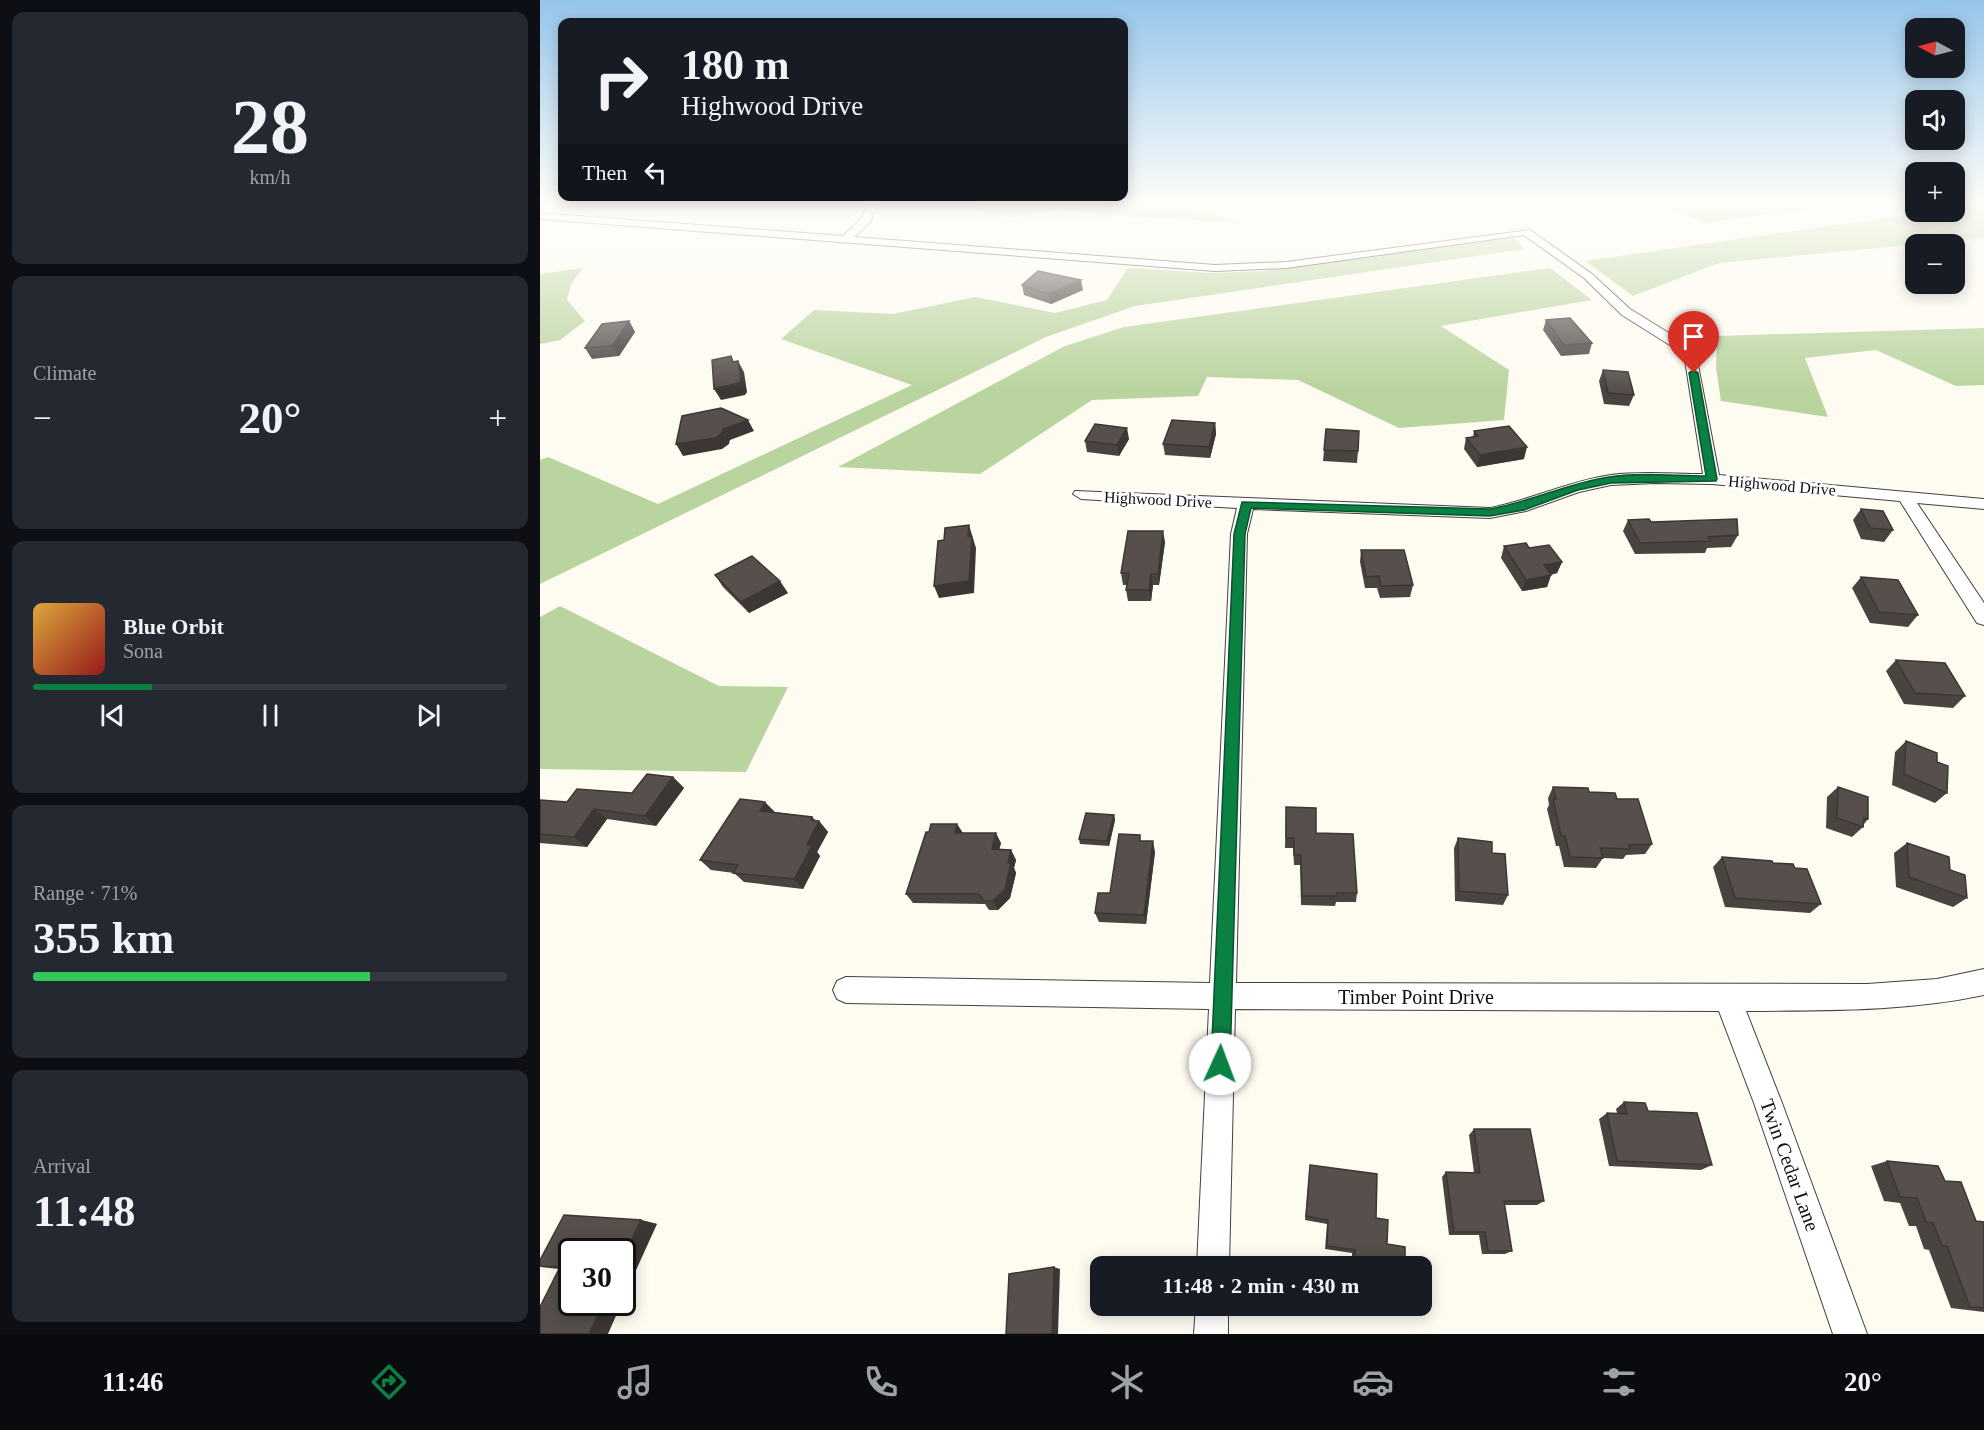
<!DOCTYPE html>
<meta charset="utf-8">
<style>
:root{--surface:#171b24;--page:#242831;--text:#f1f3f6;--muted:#9ea1a6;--line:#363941;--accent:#0b8043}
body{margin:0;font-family:"Times New Roman",serif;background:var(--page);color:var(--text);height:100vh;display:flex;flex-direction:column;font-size:22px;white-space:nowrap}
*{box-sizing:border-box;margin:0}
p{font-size:20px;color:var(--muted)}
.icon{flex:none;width:33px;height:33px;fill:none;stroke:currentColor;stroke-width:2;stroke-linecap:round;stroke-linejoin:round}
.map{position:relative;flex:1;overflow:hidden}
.drawer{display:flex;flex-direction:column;gap:12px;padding:12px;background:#0d0f14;width:540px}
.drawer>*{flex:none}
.hud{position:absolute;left:18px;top:18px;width:570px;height:183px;border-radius:12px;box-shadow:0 3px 15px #0003;background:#171b24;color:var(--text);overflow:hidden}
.needle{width:39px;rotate:277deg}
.fabs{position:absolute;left:1365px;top:18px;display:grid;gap:12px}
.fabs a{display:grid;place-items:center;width:60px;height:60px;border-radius:12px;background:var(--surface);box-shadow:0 3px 15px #0003;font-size:30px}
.speed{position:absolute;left:18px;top:1238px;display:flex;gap:12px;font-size:30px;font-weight:700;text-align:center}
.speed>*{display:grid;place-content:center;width:78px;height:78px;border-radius:50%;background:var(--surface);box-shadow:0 3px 15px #0003;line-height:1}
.speed .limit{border:3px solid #111;border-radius:9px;background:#fff;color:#111}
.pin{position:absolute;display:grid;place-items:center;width:51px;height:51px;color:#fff;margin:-62px -26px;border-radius:50% 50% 50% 0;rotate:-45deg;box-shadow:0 0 6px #0007}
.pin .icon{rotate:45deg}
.me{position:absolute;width:66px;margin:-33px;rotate:2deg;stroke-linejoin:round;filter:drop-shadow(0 0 4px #0008)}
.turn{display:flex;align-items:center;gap:21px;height:126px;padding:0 24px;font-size:27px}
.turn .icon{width:78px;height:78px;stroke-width:2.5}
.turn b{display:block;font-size:42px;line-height:51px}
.then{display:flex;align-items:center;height:57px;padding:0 24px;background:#0003;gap:12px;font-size:22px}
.big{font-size:45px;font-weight:700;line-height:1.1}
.drawer .card{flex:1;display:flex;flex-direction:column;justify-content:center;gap:9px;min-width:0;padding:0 21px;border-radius:12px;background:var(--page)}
.drawer .dial{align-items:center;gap:0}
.dial b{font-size:78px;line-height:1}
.song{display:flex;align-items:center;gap:18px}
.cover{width:72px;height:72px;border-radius:9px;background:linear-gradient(135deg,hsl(40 70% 55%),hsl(0 70% 35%))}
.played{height:6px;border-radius:3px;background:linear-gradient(90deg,var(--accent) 25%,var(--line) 25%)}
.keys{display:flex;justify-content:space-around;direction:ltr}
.heat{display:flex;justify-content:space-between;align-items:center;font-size:33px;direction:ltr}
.charge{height:9px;border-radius:4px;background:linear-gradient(90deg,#34c759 71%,var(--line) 0)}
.trip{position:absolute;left:550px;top:1256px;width:342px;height:60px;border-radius:12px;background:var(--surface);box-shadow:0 3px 15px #0003;font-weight:700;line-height:60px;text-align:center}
.menu{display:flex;height:96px;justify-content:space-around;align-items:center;background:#090b0e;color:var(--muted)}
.menu .icon{width:42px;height:42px}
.menu .on{color:var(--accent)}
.menu b{font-size:27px;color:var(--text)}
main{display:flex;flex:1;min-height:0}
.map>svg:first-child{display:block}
.forest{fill:#b9d49e}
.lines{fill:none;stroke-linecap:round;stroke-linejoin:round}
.minor-casing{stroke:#414141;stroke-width:2}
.minor{fill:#fff;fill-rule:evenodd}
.wall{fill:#4a4440}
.shaded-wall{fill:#3c3734}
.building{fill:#564f4b;stroke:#3c3734;stroke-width:1.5}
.route{fill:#0b8043;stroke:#07532c;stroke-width:1.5}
.labels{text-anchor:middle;stroke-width:6;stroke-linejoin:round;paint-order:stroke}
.street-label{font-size:16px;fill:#0e0e0e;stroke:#fff}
.near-street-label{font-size:20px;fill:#0e0e0e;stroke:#fff}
</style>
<main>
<section class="drawer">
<div class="card dial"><b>28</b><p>km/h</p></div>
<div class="card"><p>Climate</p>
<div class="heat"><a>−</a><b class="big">20°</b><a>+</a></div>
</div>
<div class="card">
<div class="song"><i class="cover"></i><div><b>Blue Orbit</b><p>Sona</p></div></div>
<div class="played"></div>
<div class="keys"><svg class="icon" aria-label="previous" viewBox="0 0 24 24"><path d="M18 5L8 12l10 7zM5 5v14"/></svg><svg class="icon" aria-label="pause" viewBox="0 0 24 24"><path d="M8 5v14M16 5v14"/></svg><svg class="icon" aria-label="next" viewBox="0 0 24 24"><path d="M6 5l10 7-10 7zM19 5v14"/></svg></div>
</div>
<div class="card"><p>Range · 71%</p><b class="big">355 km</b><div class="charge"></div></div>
<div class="card"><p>Arrival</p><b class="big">11:48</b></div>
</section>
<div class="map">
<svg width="1444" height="1334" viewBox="0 0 1444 1334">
<rect width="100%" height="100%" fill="#fefbf1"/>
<path class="forest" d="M430,203H633L702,223L577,216L518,209L476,217L454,216L435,210Z
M1111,203H1298L1308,204L1165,223Z
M1444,203V238L1179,263L1093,296L1045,261L1387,212H1414L1415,207Z
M974,238L984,249L595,306L506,337L0,584V460L8,457L118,504L372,385L241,339L274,310L353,314L435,297L515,313L567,300L588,268L671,273L724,271Z
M43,268L31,284L27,300L45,321L20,340L0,344V274Z
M1010,268L1052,300L901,326L969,370L964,420L859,428L758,380L667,377L658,396L552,400L440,474L298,467L525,346L584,327Z
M1444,328V385L1416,386L1336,350L1265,358L1288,417L1181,401L1176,367L1177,336Z
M20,606L179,686L248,687L206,772L0,769V617Z"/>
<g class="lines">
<g class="minor-casing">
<path id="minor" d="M328,203H338L330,222L314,237L675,265L746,262L990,230L1052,274L1090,309L1155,349L1179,475L1444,499V509L1377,503L1444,603V625L1437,623L1360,501L1172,484L1115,483L1071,485L1039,492L986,511L950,518L713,509L707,534L696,983L1327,984L1397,979L1444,969V995C1363,1012 1288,1010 1206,1011L1242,1103L1327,1334H1293L1214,1103L1179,1011L695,1009L689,1266H657L669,1009L306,1003L297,999L293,990L297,981L306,977L670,983L691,534L697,508L541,499L533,494L535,491L950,508C991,500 1029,481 1071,475C1101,471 1133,474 1163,474L1144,354L1082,315L1044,278L984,235L746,268L675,271L0,219V213L303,236L321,219Z
M656,1305H688V1334H654Z"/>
</g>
<use href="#minor" class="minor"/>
</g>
<path class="wall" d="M482,285L543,290L511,304L484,295Z
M1006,320L1052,343L1049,354L1021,356L1003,330Z
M89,321L95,332L79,356L52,359L45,348Z
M1063,370L1094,395L1089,406L1064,404L1059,381Z
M675,423L676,434L670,458L625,455L623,444Z
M786,429L818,451L817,463L783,461Z
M934,431L984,459L937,467L924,449L926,438L933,437Z
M589,439L579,456L547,452L545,441Z
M1321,509L1353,530L1344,542L1321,539L1313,520Z
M1088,520L1111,522L1198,535L1191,547L1167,548L1165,553L1095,554L1083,531Z
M625,542L619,585H613L611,601H588L586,590L587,585H583L581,573Z
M964,546L989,548L1022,562L1017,573L1011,575L1007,587L982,591L961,558Z
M821,550L873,585L870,597L840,598L837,588H825L820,562Z
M175,575L248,593L209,613L183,587Z
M1321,577L1378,615L1368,627L1330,623L1312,588Z
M1356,660L1425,696L1413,708L1364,704L1346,671Z
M1366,741L1397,762L1407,793L1395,803L1352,785L1355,752Z
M133,777L144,788L116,826L67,819L47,847L0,843V800L27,802L92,793Z
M1013,787L1049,792L1077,799L1112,844L1105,854L1086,855L1083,859L1063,858L1056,868L1024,867L1019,846H1016L1007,809L1009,805L1008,798Z
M1298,787L1328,819L1324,824L1323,827L1312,837L1286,828L1287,797Z
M746,807L776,833L817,893L816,902H796L795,906L761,905L760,865H754L753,848H745Z
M235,812L272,817L276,821H279L288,832L277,852L280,856L263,889L204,882L194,873L171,870L160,860Z
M574,815L575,820L569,846L540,844L539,839Z
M417,824L423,833L461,843L459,849L471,850L476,860L474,868L476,873L470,898L458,910H449L445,904L373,903L366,894L389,832Z
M918,838L952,853L968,895L963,905L915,901L914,848Z
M602,841L615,852L606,924L559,922L555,913L570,893Z
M1367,843L1410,870L1427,898L1413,907L1356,887L1354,853Z
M1182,857L1233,863L1255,868L1281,904L1270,913L1185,907L1173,867Z
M1084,1102L1108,1111L1172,1165L1161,1170L1069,1166L1059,1119L1067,1113H1077L1076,1109Z
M934,1129L1004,1201L997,1205H964L972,1251L965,1254H942L939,1235H909L902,1177L906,1172L934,1173L929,1135Z
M1347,1161L1405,1181L1436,1221L1444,1222V1312L1411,1308L1389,1250L1384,1249L1376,1226H1369L1360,1203L1344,1201L1331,1166Z
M770,1165L836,1218L847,1244L865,1266H812V1253L785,1249L787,1224L765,1220Z
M101,1220L117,1224L19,1269L0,1267Z
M810,1305H865V1313L861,1315L810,1307Z"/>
<path class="shaded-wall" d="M541,280L543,290L511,304L509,294Z
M89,321L95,332L79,356L72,346Z
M198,361L204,372L207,392L205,395L181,400L174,389Z
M208,420L214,431L190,440L189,444L182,449L143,456L136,444Z
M675,423L676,434L670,458L669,447Z
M587,428L589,439L579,456L577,445Z
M987,447L984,459L937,467L940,455Z
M429,525L436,548L434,593L399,598L394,586L428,536Z
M623,531L625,542L619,585L618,574Z
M1022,562L1017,573L1000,576L1004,565Z
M611,574L613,585L611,601L609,590Z
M1011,575L1007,587L982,591L986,580Z
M240,581L248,593L209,613L201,602Z
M133,777L144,788L116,826L105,816Z
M225,802L235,812L229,821L220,811Z
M54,809L67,819L47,847L34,837Z
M574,815L575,820L569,846L567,841Z
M272,817L278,824L279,821L288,832L277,852L280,856L263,889L254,879L267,845L271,820Z
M417,824L423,834L415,833Z
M456,833L461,843L457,859L452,849Z
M613,841L615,852L606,924L604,915Z
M471,850L476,860L474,868L476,873L470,898L458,910L453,901L468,863Z
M101,1220L117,1224L82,1301V1261Z
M514,1267L520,1269L518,1334H512Z
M64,1302H82L68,1334H49Z"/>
<path class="building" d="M498,271L541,280L509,294L482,285Z
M1030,318L1052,343L1024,345L1006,320Z
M89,321L72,346L45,348L62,324Z
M191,356L193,362L198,361L201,381L199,383L174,389L172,360Z
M1063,370L1088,372L1094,395L1068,393Z
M181,408L208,420L183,429L182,433L175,438L136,444L142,416Z
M632,420L675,423L669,447L623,444Z
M555,424L587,428L577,445L545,441Z
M969,426L987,447L940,455L926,438L938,436L934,431Z
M786,429L819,431L818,451L784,450Z
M1321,509L1343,511L1353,530L1330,528Z
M1109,519L1111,522L1197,519L1198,535L1168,537L1171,541L1100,543L1088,520Z
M429,525L428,536L432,537L429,581L394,586L398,541L404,540L405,528Z
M588,531H623L618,574H611L609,590H586L589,573H581Z
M986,543L989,548L1009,545L1022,562L1004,565L1011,575L986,580L964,546Z
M821,550H864L873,585L841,586L839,576L826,577Z
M212,556L240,581L201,602L175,575Z
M1321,577L1358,580L1378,615L1339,612Z
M1356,660L1405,663L1425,696L1375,693Z
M1366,741L1397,753V762L1408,766L1407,793L1364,774Z
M107,774L133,777L105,816L54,809L34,837L0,834V800L27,802L37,789L92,793Z
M1013,787L1048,788L1049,792L1075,793L1077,799H1098L1112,844L1089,845L1090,849L1060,848L1063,858L1030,857L1025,836H1021L1013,798L1016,799Z
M1298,787L1328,797V819L1324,818L1323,827L1297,818Z
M200,799L225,802L220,811L272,817L271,820L279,821L267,845L272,846L254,879L193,873L198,865L160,860Z
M746,807L776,808V833L813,834L817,893H797V896H762L761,855H754V838H746Z
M546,813L574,815L567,841L539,839Z
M391,824H417L415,833H456L452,849L471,850L468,863H471L465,889L453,901H444L439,894H366L386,832H389Z
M579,834L600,835V841H613L604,915L555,913L558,893H570Z
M918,838L952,842V853L965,854L968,895L919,891Z
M1367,843L1409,857L1410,870L1425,875L1427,898L1369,877Z
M1182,857L1232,861L1233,863L1253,864L1255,868L1267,869L1281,904L1195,898Z
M1084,1102L1105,1103L1108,1111L1157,1113L1172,1165L1077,1161L1067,1113L1087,1114Z
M934,1129H990L1004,1201H964L972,1251H948L945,1232H914L906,1172L940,1173Z
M1347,1161L1398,1166L1405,1181L1421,1182L1436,1221L1444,1222V1308L1430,1307L1407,1246H1402L1393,1223L1386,1222L1377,1198L1360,1197Z
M770,1165L837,1174L836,1218L848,1220L847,1244L865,1247V1266H814L815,1250L787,1246L788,1220L766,1216Z
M24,1215L101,1220L82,1261V1251H32V1302H64L49,1334H0V1307L20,1267L0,1266V1260Z
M514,1267L512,1334H466L469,1274Z
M812,1305H865V1313Z"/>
<linearGradient id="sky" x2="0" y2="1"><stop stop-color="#95c5eb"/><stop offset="0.52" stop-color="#fffdf9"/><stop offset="1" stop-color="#fffdf9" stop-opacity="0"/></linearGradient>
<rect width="1444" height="390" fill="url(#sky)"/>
<path class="route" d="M1154,370L1158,373L1177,479L1176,481L1071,483L1038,490L984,510L950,516L711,508L705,534L690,1064L687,1071L680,1073L673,1071L671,1064L694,534L702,502L950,509C991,502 1028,483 1069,477C1100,472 1135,476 1166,476L1149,373Z"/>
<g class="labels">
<g class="street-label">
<text transform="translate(1242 485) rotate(5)" y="6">Highwood Drive</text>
<text transform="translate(618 499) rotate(3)" y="6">Highwood Drive</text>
</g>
<g class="near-street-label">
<text x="876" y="1004">Timber Point Drive</text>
<text transform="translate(1250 1165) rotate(70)" y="7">Twin Cedar Lane</text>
</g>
</g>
</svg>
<div class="fabs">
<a><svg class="needle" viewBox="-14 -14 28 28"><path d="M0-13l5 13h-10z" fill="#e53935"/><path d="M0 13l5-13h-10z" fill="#9ea1a6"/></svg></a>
<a><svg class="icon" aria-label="sound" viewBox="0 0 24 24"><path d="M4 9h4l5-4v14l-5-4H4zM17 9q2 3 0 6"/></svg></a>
<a>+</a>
<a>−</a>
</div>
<div class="speed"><div class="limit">30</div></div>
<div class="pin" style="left:1154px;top:373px;background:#d93025"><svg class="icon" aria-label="arrive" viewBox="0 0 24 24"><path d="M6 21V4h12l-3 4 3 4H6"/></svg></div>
<svg class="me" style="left:680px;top:1064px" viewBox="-20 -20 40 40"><circle r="19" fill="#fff"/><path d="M0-13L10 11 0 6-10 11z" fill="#0b8043"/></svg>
<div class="trip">11:48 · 2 min · 430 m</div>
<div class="hud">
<div class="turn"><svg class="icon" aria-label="right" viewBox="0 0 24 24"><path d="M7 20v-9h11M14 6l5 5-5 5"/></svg><div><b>180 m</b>Highwood Drive</div></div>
<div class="then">Then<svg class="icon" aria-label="left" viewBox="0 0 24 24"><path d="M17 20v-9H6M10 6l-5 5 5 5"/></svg></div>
</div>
</div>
</main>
<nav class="menu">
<b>11:46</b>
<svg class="icon on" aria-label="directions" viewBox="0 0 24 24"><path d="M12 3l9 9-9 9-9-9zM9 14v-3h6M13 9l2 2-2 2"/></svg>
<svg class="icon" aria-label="music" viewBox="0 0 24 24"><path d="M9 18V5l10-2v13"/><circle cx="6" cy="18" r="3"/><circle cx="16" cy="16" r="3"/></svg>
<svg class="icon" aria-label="phone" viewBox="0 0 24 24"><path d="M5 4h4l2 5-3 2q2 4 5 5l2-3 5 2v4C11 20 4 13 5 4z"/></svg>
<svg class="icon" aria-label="climate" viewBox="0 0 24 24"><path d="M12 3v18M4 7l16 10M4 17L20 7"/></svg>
<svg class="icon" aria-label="car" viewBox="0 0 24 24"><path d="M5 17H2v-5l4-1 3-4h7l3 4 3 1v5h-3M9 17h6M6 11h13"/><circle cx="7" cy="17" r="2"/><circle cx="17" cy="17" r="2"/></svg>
<svg class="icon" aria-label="filters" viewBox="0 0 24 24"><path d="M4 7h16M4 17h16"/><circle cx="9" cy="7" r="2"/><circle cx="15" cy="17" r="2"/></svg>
<b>20°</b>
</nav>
